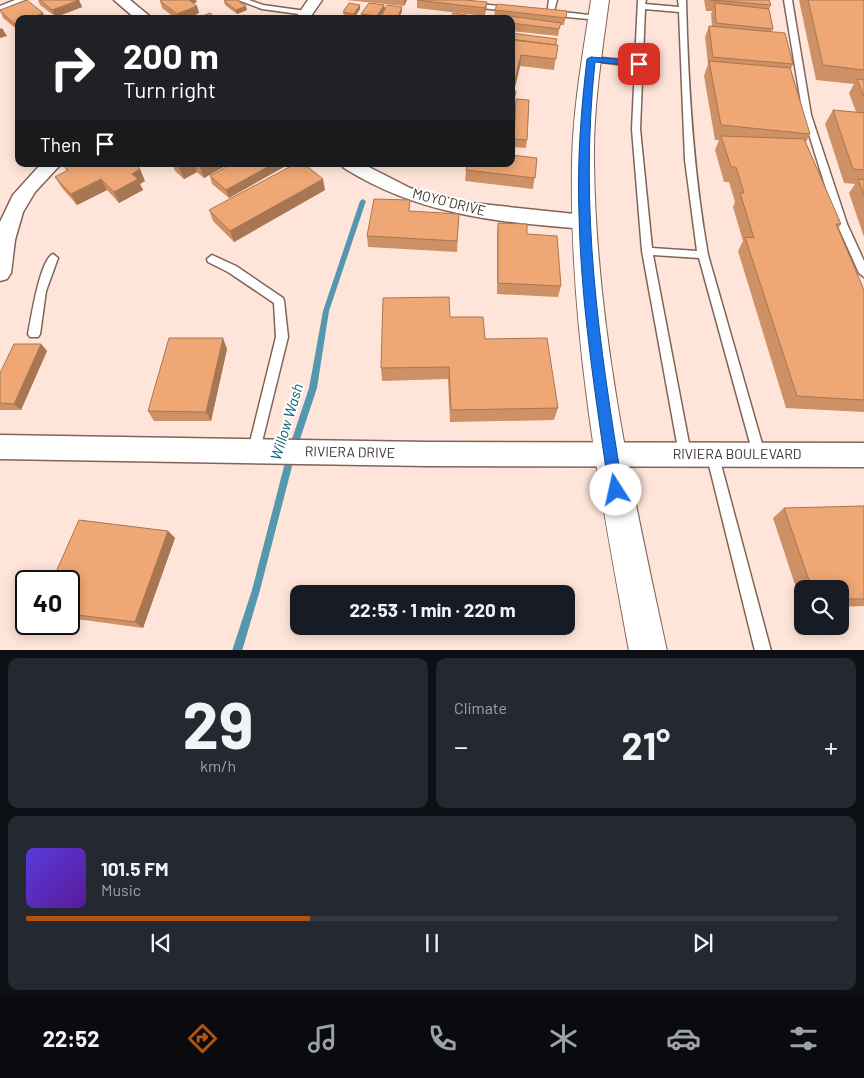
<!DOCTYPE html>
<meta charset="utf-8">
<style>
:root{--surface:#171b24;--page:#242831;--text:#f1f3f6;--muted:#9ea1a6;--line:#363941;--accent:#b45309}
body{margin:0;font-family:Barlow,sans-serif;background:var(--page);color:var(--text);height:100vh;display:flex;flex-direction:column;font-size:19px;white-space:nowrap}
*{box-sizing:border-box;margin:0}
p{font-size:16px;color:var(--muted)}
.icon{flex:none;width:28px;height:28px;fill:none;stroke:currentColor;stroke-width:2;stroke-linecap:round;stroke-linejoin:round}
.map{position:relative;height:650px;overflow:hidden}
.drawer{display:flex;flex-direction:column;gap:8px;padding:8px;background:#0d0f14;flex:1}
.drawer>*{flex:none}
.banner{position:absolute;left:15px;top:15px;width:500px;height:152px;border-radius:10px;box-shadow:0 2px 12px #0003;background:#202124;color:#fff;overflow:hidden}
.tools{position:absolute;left:794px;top:580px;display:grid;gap:10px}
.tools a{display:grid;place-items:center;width:55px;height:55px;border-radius:10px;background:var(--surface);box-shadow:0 2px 12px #0003;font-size:25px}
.speed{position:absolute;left:15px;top:570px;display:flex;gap:10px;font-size:25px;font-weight:700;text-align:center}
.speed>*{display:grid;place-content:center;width:65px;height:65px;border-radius:50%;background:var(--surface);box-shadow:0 2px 12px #0003;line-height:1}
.speed .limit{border:2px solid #111;border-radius:8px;background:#fff;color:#111}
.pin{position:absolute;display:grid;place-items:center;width:42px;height:42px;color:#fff;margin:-21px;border-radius:10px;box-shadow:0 2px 8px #0006}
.me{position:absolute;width:55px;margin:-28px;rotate:350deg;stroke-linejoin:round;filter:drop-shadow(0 0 4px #0008)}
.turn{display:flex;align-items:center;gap:18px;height:105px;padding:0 25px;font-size:22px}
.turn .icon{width:65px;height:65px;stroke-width:2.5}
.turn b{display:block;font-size:35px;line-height:42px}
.then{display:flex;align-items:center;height:48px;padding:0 25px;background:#0003;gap:10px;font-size:19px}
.big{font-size:38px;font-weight:700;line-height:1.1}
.drawer .tile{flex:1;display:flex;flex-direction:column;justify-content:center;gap:8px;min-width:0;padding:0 18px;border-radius:10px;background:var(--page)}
.drawer .dial{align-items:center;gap:0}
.dial b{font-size:65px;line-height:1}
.song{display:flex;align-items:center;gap:15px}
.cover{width:60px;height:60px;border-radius:8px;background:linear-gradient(135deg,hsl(250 70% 55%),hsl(270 70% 35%))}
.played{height:5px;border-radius:2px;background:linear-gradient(90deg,var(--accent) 35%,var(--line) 35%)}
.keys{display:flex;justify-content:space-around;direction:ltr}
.heat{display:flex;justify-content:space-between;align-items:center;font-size:28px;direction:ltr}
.drawer .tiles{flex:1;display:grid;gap:8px;grid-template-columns:1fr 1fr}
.tile:last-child{grid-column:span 2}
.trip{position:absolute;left:290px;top:585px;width:285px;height:50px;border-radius:10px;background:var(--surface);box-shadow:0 2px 12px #0003;font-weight:700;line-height:50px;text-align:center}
.tab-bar{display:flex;height:80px;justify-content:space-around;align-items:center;background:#090b0e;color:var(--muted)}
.tab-bar .icon{width:35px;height:35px}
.tab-bar .current{color:var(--accent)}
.tab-bar b{font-size:22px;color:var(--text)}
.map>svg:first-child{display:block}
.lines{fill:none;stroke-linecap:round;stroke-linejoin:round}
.stream{fill:#5597af;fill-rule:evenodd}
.service-casing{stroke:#806457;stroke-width:3}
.minor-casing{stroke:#806457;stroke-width:3}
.tertiary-casing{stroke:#806457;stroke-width:2}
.service{fill:#fff;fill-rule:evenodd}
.minor{fill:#fff;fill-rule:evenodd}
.tertiary{fill:#fff;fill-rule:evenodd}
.wall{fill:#ce9065}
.shaded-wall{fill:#a77652}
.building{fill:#efa875;stroke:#a77652}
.route{fill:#1a73e8;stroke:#114b97}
.labels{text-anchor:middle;stroke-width:4;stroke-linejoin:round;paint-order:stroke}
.street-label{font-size:14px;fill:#3f332d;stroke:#fff}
.water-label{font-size:15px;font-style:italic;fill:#085d76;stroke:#fff}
</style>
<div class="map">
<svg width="864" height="651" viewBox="0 0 864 651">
<rect width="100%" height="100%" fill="#ffe5d9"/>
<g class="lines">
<path class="stream" d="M363,199L366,201L329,311L317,388L296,451L260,590L242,651H232L252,590L288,451L309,388L323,311L360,201Z"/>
<g class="service-casing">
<path id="service" d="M15,0H25L0,10V6Z
M238,0H249L263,5L306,11L310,13L306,15L262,9Z
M549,0H557L554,11L598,16L602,18L598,20L547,15Z
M638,0H646L645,4L679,7L678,0H686C688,85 693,171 708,255L765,454L764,458L759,460L754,458L753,454L699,258L653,255L691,454L690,458L685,460L680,458L679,454L642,251L632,129L635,66L591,61L587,59L591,57L635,61ZM645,9L679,12L685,160L697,251L652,248L640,129Z
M784,0H792L811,115L847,224L864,261V277L859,273L837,224L803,115Z
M468,3L510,7L514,9L510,11L471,7H468Z
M53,254L58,258L46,291L40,334L38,337H30L28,334C31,319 40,259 53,254Z
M212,255L236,266L283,298L284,301L288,337L260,450L259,454L254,456L249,454L248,450L276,337L274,303L228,272L208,262L207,259Z
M712,447L717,449L718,453L771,651H755L706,453L707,449Z"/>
</g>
<g class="minor-casing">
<path id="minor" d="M114,0H130L153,19H136Z
M308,0H322L309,19H295Z
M41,164H61L35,192L23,212L15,240L11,273L7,279L0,281V222L13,195Z
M341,164H363L410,188L462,202L584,215L591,217L594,222L591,227L584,229C497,222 419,215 344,168Z
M0,435L427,442L864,443V467L427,466L0,459Z"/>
</g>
<g class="tertiary-casing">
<path id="tertiary" d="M591,0H609C602,53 593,108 594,162C596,327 632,490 667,651H629C599,489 569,327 572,162C573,108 583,53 591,0Z"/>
</g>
<use href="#service" class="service"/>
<use href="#minor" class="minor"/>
<use href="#tertiary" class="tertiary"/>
</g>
<path class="wall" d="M38,0H79L82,7L56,17L40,5Z
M346,0H407L404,6Z
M417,0L487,2L486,10L484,16L417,8Z
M704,0H769L771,5L769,9L773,29L772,32L793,64L791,69L810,134L806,142L841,224L838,229L864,290V412L786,408L738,251L743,241L733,207L735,202L729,182H724L715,150L719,140H715L704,76L708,64L705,37L709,26L712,27L711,14L712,11H706Z
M799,0H864V237L849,193L855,184L844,183L825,124L833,110L856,112L849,93L854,84L816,80Z
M160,1L197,2L193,3L197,6L199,13L186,19H176L162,8Z
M224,1L247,10L237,14L225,5Z
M360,5V9L354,18L344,16L343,12Z
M384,5L385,9L378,19L361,18V14Z
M402,7V11L399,19H381V17Z
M0,10L43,13L45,19H19V31L3,18Z
M495,10L567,11L564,25H560L558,36L511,31V19L494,17Z
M511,33L557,39L556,45H558L554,70L520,66L514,91V102L511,119Z
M516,99L527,140L526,148L513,147Z
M537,158L533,189L465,181L466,170Z
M171,164H229L204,178L197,172L184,179L175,171L173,166Z
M232,164H289L229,198L212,184L210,176Z
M63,165L145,181L140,184L143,190L119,203L107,190L77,205L62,188L55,177L67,171Z
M325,190L234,242L213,221L209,210Z
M410,211L459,214L457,252L368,247L367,236Z
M498,223L527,234L561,286L558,297L497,294V234Z
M450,317L558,408L554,420L450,422L448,379L382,381L381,368Z
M41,344L47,351L21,410H0V373Z
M227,349L211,421H154L148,411Z
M864,506V606L840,607V589H802V606L773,518L784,508Z
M168,531L175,538L143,628L69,618V581Z"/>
<path class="shaded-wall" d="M79,0L82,7L56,17L52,10Z
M186,0H196L197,2L188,5Z
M404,0H407L404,6Z
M487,2L486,10L484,16L485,8Z
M360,5V9L354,18V14Z
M384,5L385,9L378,19H377V16Z
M197,6L199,13L186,19H179L177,14Z
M246,6L247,10L237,14L236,10Z
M402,7V11L399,19H397Z
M43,13L45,19H28Z
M19,22V31L15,24Z
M2,28L7,36L0,38V29Z
M521,55L520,66L512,99L513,87Z
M187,164H194L197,172L184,179L179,168Z
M205,164H229L204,178L200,167Z
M273,164H289L229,198L226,190Z
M140,169L145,181L140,184L143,190L119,203L114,192L132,174Z
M101,179L107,190L77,205L71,194Z
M323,179L325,190L234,242L230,231Z
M223,338L227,349L211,421L206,412Z
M41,344L47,351L21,410L14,404Z
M168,531L175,538L143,628L135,622Z"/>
<path class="building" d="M27,0L43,13L28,19H19V22L15,24L0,11V10Z
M40,0H79L52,10Z
M163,0H189L197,6L177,14L160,1Z
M227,0H237L246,6L236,10L224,1Z
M417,0H465L487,2L485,8Z
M710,0H769L771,5Z
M808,0H864V70L823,65Z
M349,3L360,5L354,14L343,12Z
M369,3L384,5L377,16L361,14Z
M715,3L769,9L773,29L716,23Z
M497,4L567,11L566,18L495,10Z
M387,5L402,7L397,19L381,17Z
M210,13L217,19H196Z
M453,13L486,18L485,19H450Z
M244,15L250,19H234Z
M502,15L561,23L559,29L511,23V19H501Z
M342,16L352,17V19H340Z
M709,26L785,33L793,64L713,57Z
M511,33L557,39L555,45L511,39Z
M511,40L558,45L556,59L521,55L513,87H511Z
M709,61L790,68L810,134L721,125Z
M857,79L864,80V97Z
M511,91H516L511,114Z
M516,99L529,100L527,140L514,139Z
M833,110L864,113V170L853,169Z
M721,136L804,139L841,224H836L864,290V400L797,396L745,237L754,238L740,193H744L736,167H731Z
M511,155L537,158L535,178L466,170L467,164H511Z
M66,164H135L140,169L132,174L138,179L114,192L101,179L71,194L55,177L68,170L63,165Z
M175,164H187L179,168Z
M196,164H205L200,167Z
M232,164H273L226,190L210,176Z
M295,164H304L323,179L230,231L209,210Z
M858,179L864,180V195Z
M374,199L410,200L409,211L459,214L457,241L367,236Z
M498,223L527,224V234L557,236L561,286L498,283Z
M449,297L450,317H483L485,339L547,338L558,408L451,410L449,367L381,368L383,298Z
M169,338H223L206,412L148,411Z
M14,344H41L14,404L0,403V373Z
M864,506V599H840V589H812L784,508Z
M79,520L168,531L135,622L69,614V581H52Z"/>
<path class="route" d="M591,57L639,61L643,64L639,66L595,62C579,211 599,343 623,490L621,494L616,496L611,494L609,490C596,398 581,307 579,214C577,162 581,110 587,59Z"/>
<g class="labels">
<g class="street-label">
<text transform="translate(449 202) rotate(14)" y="5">MOYO DRIVE</text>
<text transform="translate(350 452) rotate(1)" y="5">RIVIERA DRIVE</text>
<text x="737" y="459">RIVIERA BOULEVARD</text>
</g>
<g class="water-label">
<text transform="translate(287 422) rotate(-73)" y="5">Willow Wash</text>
</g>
</g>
</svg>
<div class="tools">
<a><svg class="icon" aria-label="search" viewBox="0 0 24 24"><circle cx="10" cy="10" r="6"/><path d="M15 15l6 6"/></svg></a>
</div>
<div class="speed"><div class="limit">40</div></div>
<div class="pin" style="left:639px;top:64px;background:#d93025"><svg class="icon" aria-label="arrive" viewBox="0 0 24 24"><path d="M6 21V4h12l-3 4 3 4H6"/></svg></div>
<svg class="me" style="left:616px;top:490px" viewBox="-20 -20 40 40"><circle r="19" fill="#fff"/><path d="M0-13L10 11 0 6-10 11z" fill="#1a73e8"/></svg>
<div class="trip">22:53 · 1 min · 220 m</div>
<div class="banner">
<div class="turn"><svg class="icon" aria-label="right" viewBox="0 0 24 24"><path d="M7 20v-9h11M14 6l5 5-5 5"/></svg><div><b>200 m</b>Turn right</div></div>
<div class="then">Then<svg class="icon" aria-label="arrive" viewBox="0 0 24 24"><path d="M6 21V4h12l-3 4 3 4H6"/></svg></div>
</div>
</div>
<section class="drawer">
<div class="tiles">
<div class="tile dial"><b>29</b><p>km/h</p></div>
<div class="tile"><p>Climate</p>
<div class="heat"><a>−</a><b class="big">21°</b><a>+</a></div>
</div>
<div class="tile">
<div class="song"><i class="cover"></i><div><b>101.5 FM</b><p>Music</p></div></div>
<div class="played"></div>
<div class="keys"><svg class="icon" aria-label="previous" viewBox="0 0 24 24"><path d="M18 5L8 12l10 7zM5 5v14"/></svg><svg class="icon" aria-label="pause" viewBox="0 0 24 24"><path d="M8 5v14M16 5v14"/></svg><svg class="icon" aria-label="next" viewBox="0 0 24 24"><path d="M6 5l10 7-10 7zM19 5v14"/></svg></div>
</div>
</div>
</section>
<nav class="tab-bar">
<b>22:52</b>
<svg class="icon current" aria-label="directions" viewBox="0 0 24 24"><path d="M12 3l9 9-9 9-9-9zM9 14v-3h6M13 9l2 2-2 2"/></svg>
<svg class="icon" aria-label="music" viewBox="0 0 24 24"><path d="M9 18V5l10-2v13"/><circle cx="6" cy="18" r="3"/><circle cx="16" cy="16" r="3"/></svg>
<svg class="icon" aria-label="phone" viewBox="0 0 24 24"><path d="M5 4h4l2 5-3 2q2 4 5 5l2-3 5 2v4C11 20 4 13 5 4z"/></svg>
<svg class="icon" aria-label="climate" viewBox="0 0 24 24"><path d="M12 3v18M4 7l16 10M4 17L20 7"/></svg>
<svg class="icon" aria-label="car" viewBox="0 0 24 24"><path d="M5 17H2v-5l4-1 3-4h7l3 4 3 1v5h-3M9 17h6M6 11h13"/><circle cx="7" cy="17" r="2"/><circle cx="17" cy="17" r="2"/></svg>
<svg class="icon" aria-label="filters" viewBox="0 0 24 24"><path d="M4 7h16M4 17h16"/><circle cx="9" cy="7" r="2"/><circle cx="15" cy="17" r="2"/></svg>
</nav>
